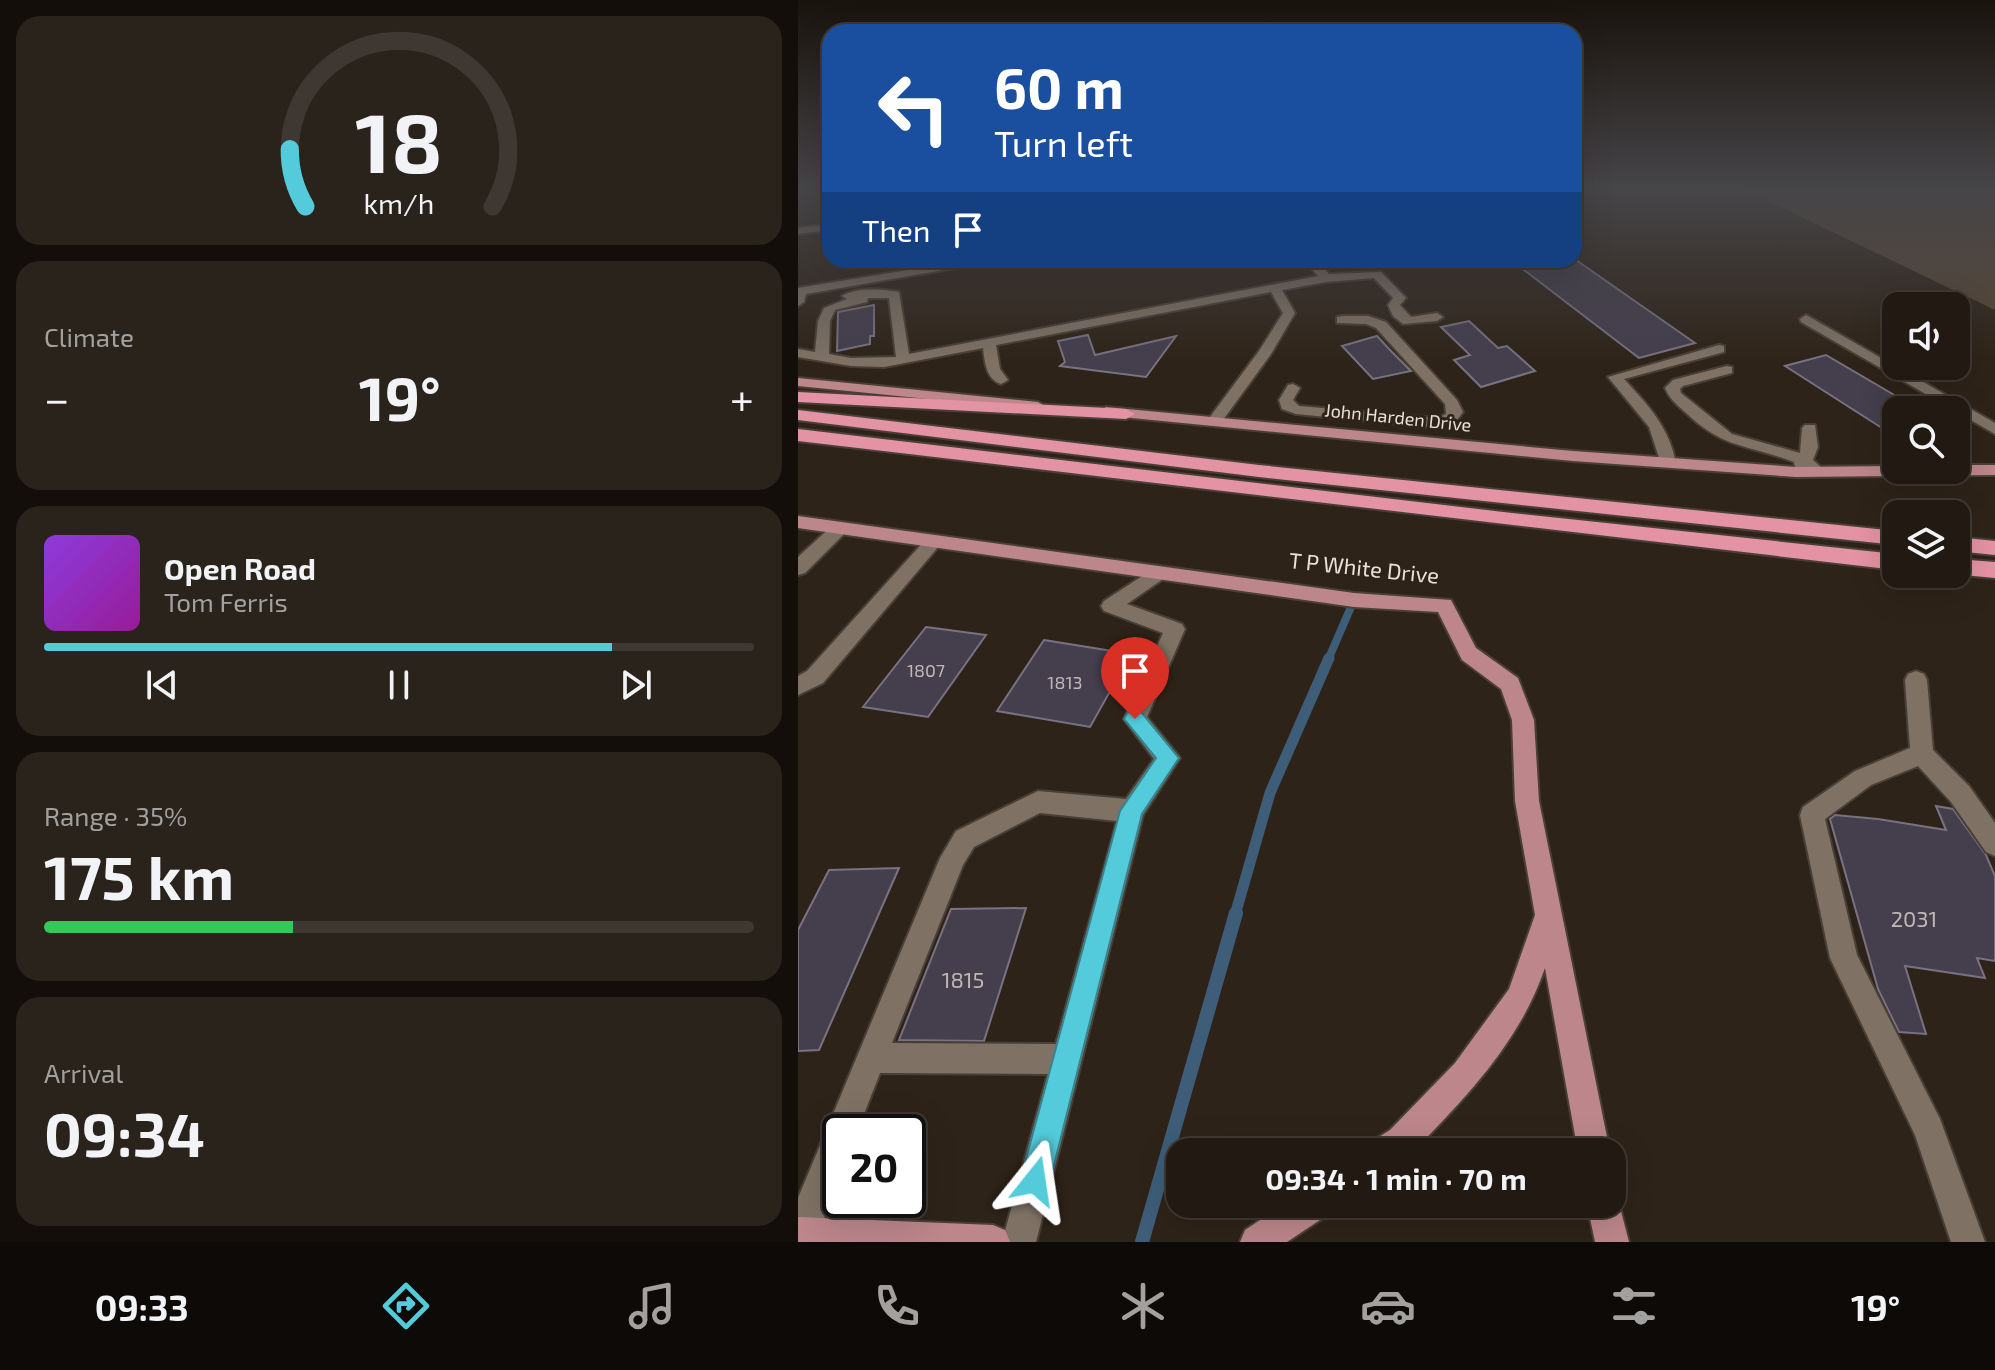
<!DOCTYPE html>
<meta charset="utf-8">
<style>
:root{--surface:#221a12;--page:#2a231b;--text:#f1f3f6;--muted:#a2a19f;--line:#3f3832;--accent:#53cbda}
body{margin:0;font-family:"Exo 2",sans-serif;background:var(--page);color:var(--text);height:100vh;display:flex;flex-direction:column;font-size:30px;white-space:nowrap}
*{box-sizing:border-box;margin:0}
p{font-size:26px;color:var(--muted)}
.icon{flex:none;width:44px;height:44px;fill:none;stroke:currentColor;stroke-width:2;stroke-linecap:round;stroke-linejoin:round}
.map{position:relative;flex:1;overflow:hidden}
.details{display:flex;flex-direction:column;gap:16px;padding:16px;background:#130e0a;width:798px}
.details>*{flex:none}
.guide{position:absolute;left:24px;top:24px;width:760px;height:244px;border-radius:24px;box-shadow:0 8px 32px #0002,0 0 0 2px var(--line);background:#1a4fa0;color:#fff;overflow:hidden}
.controls{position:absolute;left:1084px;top:292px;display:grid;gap:16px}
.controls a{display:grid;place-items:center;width:88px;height:88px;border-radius:16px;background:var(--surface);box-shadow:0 8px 32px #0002,0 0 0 2px var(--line);font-size:40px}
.speed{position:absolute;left:24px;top:1114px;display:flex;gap:16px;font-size:40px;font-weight:700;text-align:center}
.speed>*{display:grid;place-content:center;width:104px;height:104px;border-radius:50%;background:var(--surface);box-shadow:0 8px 32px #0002,0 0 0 2px var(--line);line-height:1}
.speed .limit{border:4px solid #111;border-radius:12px;background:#fff;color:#111}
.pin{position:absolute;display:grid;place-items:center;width:68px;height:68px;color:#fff;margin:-82px -34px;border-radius:50% 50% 50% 0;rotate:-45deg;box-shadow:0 0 8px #0007}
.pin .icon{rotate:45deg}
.me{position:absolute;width:88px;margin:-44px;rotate:15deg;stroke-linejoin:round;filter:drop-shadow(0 0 6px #0008)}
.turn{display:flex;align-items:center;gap:28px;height:168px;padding:0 40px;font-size:36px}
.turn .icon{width:104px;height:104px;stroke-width:2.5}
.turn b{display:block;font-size:56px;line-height:68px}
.then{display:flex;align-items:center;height:76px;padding:0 40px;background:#0003;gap:16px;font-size:30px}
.big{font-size:60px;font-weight:700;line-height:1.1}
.details .widget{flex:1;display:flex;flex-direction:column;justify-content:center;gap:12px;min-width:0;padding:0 28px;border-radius:24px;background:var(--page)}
.details .dial{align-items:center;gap:0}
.dial svg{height:208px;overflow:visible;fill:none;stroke:var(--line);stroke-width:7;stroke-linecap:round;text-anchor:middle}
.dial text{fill:var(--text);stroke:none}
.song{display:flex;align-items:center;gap:24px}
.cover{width:96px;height:96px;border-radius:12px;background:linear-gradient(135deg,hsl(270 70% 55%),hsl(300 70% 35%))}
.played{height:8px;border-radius:4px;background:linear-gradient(90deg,var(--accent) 80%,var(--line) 80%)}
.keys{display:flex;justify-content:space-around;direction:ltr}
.heat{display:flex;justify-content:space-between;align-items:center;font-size:44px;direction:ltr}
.charge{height:12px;border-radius:6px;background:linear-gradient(90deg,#34c759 35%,var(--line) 0)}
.trip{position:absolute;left:368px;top:1138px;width:460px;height:80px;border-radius:24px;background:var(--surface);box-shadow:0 8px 32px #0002,0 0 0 2px var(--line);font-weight:700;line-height:80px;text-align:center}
.tab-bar{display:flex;height:128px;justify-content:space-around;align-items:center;background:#0e0a07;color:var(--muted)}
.tab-bar .icon{width:56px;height:56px}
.tab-bar .current{color:var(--accent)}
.tab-bar b{font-size:36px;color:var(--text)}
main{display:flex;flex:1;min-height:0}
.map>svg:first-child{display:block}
.green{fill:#584736}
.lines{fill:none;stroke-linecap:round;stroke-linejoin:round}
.stream-far2{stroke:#3d5d78;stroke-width:8}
.stream-far1{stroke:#3d5d78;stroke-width:11}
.stream{stroke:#3d5d78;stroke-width:14}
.building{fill:#443e4d;stroke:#787282;stroke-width:2}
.minor-casing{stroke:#493f37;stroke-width:4}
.major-casing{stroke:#493f37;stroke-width:4}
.highway-casing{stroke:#493f37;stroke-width:4}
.minor{fill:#7f7265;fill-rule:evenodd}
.major{fill:#bc868b;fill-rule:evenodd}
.highway{fill:#e493a4;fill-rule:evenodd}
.route{fill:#53cbda;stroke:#36848e;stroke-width:2}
.labels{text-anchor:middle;stroke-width:6;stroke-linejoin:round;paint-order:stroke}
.far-street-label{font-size:18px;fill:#e9e1da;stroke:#2e2318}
.number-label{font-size:18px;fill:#c0b8b7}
.street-label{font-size:22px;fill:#e9e1da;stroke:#2e2318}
.near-number-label{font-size:22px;fill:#c0b8b7}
</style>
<main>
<section class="details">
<div class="widget dial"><svg viewBox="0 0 100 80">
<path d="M14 69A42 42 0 1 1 86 69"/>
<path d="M14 69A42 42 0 0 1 8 47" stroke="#53cbda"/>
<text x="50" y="56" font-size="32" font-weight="700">18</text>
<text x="50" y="72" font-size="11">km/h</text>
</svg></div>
<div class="widget"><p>Climate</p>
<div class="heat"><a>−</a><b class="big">19°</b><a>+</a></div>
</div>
<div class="widget">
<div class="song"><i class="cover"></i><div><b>Open Road</b><p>Tom Ferris</p></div></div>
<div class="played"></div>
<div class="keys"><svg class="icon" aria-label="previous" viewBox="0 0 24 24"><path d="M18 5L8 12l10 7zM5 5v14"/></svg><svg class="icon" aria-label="pause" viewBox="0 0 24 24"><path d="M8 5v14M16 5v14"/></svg><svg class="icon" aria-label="next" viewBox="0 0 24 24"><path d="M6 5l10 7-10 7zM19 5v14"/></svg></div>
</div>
<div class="widget"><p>Range · 35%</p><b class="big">175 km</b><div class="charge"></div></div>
<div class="widget"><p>Arrival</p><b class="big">09:34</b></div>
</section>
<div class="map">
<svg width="1197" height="1242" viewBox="0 0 1197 1242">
<rect width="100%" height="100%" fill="#2e2318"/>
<path class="green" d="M947,190H1197V310Z"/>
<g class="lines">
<path class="stream-far2" d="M530,660L556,600"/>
<path class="stream-far1" d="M437,915L472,793L531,658"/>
<path class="stream" d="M344,1242L438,913"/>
</g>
<path class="building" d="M713,260H778L897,343L841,358Z
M76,305V336H72V344L39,351L40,312Z
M671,321L700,348L709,346L737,371L683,387L656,360L672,355L643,327Z
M290,335L297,355L378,336L348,377L262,366L267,362L260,341Z
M579,336L592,350L613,371L575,379L544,346Z
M1028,355L1098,396V437L987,366Z
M128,627L188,635L130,717L65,707Z
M246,640L333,654L292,727L199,711Z
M1138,806L1155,809L1188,855L1197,876V961L1179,958L1187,978L1107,966L1128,1034L1101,1032L1080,989L1032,819L1037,815L1080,819L1148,830Z
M101,868L21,1050L0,1051V930L31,870Z
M228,908L186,1041L101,1040L153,909Z"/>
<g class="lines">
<g class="minor-casing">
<path id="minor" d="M32,224V230L0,234V228Z
M506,260H518L531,274L583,272L608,298L602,305L613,317L639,313L645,317L639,321L605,324L595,316L590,305L595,298L576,278L528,282L484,290L497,313L473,354L422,424L417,426L409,421L461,351L485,313L473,292L198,345L202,369L210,380L203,384C188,379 187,363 185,348L86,367L53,366L0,357V349L17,352L20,321L26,308L49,299L44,296C58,287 84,289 101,292L111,354L520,276ZM70,298H91L98,357L53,358L31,354L32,321L37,310L69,302Z
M159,262L165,265L163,267L8,294L6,302L0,306V288Z
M1008,315L1197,423V434L1003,322L1002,319Z
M544,316H570L588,322L659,400L665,412L659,420L641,428L498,414L484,409L481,400L490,385L495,384L502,388L495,400L501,406L639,418L648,414L647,404L578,328L568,324L539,323V317Z
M921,345L926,346V352L826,379C850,405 872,428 878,464L876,467H864L851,427L810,377Z
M929,366L934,367V373L885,386L882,389L883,393L934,434L1002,453L1004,428L1007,425H1017L1020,447L1015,460L1027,471L1025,475L998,473L996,462C949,444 927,450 887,412C879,405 871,398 867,388L875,380Z
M41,523L47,525L50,529L47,533L7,573L0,575V557L35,525Z
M135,536L144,542L141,546L25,683L0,695V676L9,671L129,538Z
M358,567L367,574L365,579L329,604L384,624L387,629L349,717L382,758L345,815L238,1242H204L250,1074L82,1073L59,1132H42V1177L17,1242H0V1198L142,858L158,831L240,791L328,799L356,759L326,719L365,633L306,611L303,606L306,601ZM242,813L319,821L258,1044L94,1043L165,865L176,847Z
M1118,671L1126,674L1129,680L1135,750L1171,786L1197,823V856L1188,852L1153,802L1120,766L1073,785L1027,819L1059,955L1142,1119L1187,1242H1153L1117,1135L1032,958L1002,815L1005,807L1057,771L1112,748L1107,680L1110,674Z"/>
</g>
<g class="major-casing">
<path id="major" d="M0,378L240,402L247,406L240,410L0,386Z
M308,407L775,451L998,467L1098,466V470H1158V465H1197V475L998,477L775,461L303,415L300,412Z
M0,516L556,593L653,600L678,648L720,678L736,720L741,801L812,1152H780L747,968C721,1043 669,1096 615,1152H572L576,1140L592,1130L657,1063L711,989L737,915L717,801L714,720L703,689L664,660L640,612L556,607L0,528Z
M814,1190L818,1192L831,1242H797L789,1204H814Z
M486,1204H533L528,1216L489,1242H442L447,1230Z
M0,1217L195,1225L207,1230L212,1242H0Z"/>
</g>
<g class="highway-casing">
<path id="highway" d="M0,392L328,409L337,414L328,419L0,402Z
M0,410L461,465L1098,531V545L461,477L0,420Z
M0,429L714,513L1098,554V570L0,441Z
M1158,537L1197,541V555L1158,551Z
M1158,559L1197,562V578L1155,574H1158Z"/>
</g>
<use href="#minor" class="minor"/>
<use href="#major" class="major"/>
<use href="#highway" class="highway"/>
</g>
<linearGradient id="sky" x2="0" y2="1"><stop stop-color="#19130d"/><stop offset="0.52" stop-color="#464548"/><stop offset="1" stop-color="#464548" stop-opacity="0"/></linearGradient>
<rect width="1197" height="364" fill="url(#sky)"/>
<path class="route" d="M337,711L344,713L381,758L344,814L252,1181L248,1192L237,1196L226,1192L222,1181L322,811L358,758L326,719L329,713Z"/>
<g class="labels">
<g class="far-street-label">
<text transform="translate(600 418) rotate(6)" y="6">John Harden Drive</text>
</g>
<g class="number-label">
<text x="128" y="677">1807</text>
<text x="267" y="689">1813</text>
</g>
<g class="street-label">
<text transform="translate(566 568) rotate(6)" y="8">T P White Drive</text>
</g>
<g class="near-number-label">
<text x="1116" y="927">2031</text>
<text x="165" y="988">1815</text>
</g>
</g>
</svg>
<div class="controls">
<a><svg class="icon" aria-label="sound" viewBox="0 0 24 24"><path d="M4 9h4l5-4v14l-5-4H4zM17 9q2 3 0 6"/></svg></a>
<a><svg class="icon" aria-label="search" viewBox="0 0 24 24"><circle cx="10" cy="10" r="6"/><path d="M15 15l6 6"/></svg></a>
<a><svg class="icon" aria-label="layers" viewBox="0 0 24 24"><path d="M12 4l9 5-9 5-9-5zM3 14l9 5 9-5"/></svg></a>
</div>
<div class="speed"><div class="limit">20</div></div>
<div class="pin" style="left:337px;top:719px;background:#d93025"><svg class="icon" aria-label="arrive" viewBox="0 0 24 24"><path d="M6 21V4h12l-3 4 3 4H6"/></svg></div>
<svg class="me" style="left:237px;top:1181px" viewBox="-20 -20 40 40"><path d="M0-17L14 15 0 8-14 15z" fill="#53cbda" stroke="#fff" stroke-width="4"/></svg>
<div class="trip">09:34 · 1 min · 70 m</div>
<div class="guide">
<div class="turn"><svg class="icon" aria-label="left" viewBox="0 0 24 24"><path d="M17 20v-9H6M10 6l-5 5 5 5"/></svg><div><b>60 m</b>Turn left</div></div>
<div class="then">Then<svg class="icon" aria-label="arrive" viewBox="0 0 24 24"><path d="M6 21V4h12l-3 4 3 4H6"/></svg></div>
</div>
</div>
</main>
<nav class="tab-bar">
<b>09:33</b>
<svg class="icon current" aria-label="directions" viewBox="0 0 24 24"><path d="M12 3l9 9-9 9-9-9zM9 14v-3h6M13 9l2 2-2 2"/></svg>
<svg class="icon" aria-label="music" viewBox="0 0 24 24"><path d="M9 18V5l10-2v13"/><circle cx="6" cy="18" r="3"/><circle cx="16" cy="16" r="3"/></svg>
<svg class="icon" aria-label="phone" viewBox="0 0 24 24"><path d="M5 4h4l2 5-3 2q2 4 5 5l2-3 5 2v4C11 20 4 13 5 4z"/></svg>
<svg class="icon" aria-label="climate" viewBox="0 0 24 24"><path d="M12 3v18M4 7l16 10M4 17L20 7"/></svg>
<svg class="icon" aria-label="car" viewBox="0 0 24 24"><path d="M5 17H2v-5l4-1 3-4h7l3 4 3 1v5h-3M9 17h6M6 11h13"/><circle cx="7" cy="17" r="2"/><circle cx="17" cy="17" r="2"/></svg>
<svg class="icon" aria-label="filters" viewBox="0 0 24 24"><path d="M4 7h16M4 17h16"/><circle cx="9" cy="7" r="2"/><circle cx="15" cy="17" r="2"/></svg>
<b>19°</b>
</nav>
